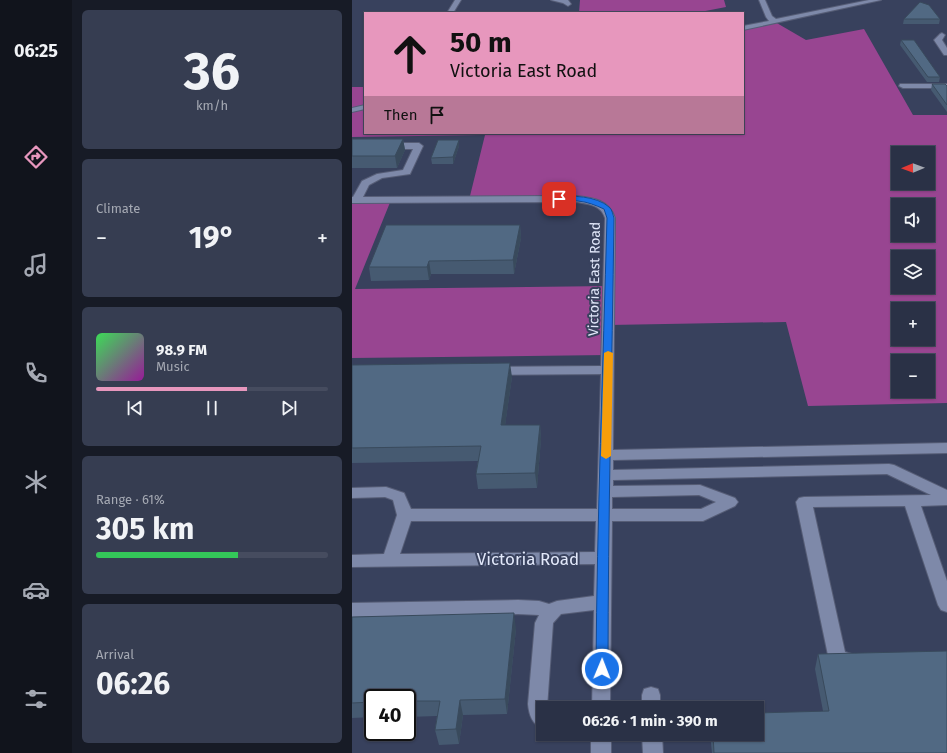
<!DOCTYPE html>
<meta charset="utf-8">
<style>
:root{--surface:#2a3146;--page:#363d51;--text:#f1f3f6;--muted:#a5a9b3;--line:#464c5f;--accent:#e797bd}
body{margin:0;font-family:"Fira Sans",sans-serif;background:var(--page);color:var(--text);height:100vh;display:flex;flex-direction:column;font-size:15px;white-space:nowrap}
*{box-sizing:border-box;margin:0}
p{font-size:13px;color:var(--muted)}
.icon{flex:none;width:22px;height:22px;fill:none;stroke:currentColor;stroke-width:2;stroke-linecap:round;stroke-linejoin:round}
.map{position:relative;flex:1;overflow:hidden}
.panel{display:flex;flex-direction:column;gap:10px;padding:10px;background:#171b26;width:280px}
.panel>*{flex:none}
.top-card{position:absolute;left:12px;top:12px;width:380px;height:122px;border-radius:0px;box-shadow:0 1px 3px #0004,0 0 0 1px var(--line);background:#e797bd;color:#111;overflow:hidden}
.needle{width:26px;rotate:269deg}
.fabs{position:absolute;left:539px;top:146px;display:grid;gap:8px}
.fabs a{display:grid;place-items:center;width:44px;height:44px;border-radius:0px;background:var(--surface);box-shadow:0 1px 3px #0004,0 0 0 1px var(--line);font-size:20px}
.speed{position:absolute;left:12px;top:689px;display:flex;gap:8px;font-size:20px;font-weight:700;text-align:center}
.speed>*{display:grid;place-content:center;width:52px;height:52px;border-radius:50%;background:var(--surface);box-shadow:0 1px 3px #0004,0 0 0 1px var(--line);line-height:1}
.speed .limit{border:2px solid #111;border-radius:6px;background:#fff;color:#111}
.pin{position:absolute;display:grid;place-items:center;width:34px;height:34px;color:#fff;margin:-17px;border-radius:8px;box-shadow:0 2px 6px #0006}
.me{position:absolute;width:44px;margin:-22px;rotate:1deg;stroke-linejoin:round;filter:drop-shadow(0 0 3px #0008)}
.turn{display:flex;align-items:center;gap:14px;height:84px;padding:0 20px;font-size:18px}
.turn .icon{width:52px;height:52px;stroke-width:2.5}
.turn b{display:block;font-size:28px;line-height:34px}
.then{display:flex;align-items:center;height:38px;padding:0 20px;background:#0003;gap:8px;font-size:15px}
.big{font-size:30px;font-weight:700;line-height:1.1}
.panel .card{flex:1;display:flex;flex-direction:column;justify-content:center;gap:6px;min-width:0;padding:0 14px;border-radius:6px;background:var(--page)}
.panel .dial{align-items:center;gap:0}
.dial b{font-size:52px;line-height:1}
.song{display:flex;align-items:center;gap:12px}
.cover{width:48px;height:48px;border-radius:6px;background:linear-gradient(135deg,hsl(130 70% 55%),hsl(300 70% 35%))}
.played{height:4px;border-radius:2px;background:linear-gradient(90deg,var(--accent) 65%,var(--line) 65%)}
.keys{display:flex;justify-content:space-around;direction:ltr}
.heat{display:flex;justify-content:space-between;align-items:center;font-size:22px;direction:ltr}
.charge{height:6px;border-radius:3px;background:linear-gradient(90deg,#34c759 61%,var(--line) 0)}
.trip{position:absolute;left:184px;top:701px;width:228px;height:40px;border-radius:0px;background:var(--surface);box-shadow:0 1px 3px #0004,0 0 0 1px var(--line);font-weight:700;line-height:40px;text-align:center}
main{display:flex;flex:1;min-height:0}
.menu{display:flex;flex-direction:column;width:72px;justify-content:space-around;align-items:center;background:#11141c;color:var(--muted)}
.menu .icon{width:28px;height:28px}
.menu .on{color:var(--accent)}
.menu b{font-size:18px;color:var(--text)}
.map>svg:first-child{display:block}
.green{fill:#984591;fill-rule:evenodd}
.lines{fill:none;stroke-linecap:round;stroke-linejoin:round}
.minor-casing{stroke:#565d76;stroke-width:2}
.minor{fill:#7e89a9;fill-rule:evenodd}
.wall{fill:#465a71}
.shaded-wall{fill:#394a5c}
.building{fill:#516983;stroke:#394a5c}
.route{fill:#1a73e8;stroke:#114b97}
.slow{fill:#f59e0b}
.labels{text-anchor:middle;stroke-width:4;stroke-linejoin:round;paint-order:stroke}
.street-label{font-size:14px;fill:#e2e8fa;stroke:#38415d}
.near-street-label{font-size:17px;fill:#e2e8fa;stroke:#38415d}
</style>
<main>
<nav class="menu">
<b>06:25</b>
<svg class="icon on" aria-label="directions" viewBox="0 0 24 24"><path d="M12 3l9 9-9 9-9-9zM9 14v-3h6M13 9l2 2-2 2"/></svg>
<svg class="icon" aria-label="music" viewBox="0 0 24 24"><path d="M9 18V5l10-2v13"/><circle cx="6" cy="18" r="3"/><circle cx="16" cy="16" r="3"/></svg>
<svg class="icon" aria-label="phone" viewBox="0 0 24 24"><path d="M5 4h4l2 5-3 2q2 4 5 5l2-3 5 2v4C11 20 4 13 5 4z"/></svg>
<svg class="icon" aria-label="climate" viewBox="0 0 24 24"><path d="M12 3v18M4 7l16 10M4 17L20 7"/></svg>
<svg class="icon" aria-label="car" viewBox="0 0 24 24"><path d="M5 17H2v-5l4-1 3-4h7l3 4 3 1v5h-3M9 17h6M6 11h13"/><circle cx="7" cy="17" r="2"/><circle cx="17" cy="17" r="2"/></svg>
<svg class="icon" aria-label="filters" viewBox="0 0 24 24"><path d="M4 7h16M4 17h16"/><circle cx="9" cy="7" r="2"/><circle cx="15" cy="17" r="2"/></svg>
</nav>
<section class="panel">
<div class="card dial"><b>36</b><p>km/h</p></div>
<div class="card"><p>Climate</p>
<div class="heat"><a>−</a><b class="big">19°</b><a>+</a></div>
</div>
<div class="card">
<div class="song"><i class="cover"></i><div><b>98.9 FM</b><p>Music</p></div></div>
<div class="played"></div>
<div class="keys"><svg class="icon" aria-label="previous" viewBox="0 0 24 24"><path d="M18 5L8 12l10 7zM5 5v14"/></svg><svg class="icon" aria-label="pause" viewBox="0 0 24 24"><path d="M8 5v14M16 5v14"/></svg><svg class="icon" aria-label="next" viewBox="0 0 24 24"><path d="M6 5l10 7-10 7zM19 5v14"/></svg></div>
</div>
<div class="card"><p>Range · 61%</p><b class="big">305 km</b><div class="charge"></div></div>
<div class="card"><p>Arrival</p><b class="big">06:26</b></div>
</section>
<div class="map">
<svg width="595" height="753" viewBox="0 0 595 753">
<rect width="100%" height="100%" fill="#38415d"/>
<path class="green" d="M228,0H372L374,7L343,13H227Z
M423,22L454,40L512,29L561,115H595V403L456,406L434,322L257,325L256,355L0,358V200H39L3,289L257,286L258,218L244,202L117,200L133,135L0,137V87H13V133H391V28ZM546,153H576V183H546ZM546,205H576V235H546ZM546,257H576V287H546ZM546,309H576V339H546ZM546,361H576V391H546Z"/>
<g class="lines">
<g class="minor-casing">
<path id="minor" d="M103,0H109L101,13H95Z
M199,0H216L219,4L216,6L211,3Z
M407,0H413L420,16L424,19L517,0H529L391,30V26L417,21L414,17Z
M590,33L593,35L590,40L595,48V55H592L582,40L588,34Z
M548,84H595V88H551L547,86Z
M13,105V109L0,112V108Z
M0,143H67L71,146L58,174L30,178L17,185L11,197L225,196C242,198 257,200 263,218L261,450L595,443V453L261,460V470L537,464L542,465L595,490V505L569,506L595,581V612L589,610L586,605L553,506L461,507L493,652L503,655L506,660L503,665C495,668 488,668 480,665L477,660L444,502L447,498L452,497L579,495L535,474L261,480V486L348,485L383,498L386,502L383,506L351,521H260L258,708H240L242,610L209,614L201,623L195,708H191V729C180,724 177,715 176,704L183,623L187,615L166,614L0,617V603L166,600L187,601L197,604L205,601L242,596L243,564L0,567V555L32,554L45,515L41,500L33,497L0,498V488L34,487L52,493L59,509H245L249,374L142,375L137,374L136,371L137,368L142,367L249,366L253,218C249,205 237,204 225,202L0,203V197H1L10,181L25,174L51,170L61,149H0ZM347,495L364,502L349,509H260V497ZM59,521H244L243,552L48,554Z
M299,687L306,689L308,695V708H290V695L292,689Z
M239,734H259V753H239Z
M290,734H310L311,753H291Z"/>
</g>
<use href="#minor" class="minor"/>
</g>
<path class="wall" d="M552,19H588L587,24H551Z
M549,40L588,77L587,82H575L548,45Z
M580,84L595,86V112L579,90Z
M0,139H51L53,150L45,168H0Z
M107,140V146L101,164H80L79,158Z
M168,225L169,238L162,274H79L77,280L19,281L17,267Z
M0,365L160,377L153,425H188L189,439L185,488L126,489L124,474L126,461L0,463Z
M0,617L164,629L155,714L111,715L107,744L87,745L83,730L85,716L55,717V698H21V717L0,718Z
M466,654L595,753H360L358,734H405L471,711L463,669Z"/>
<path class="shaded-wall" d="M51,139L53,150L45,168L43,156Z
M107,140V146L101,164V157Z
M168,225L169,238L162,274L161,260Z
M77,261L79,274L77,280L75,267Z
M158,363L160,377L151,440L149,425Z
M188,425L189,439L185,488L183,473Z
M162,613L164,629L155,714L153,699Z
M108,700L111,715L107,744L104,729Z"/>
<path class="building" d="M568,2L577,5L588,19H552Z
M549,40H562L588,77H576Z
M580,84H593L595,86V105Z
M0,139H51L43,156H0Z
M86,140H107L101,157L79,158Z
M34,225H168L161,260L77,261L75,267H17Z
M158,363L149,425H188L183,473L124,474L129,446L0,448V365Z
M162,613L153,699L108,700L104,729L83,730L88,701H55V698H21V702L0,703V617Z
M595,651V753H362L361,734H405V713L477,711L466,654Z"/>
<path class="route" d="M204,197C219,195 245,196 257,207C260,209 261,215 262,218C260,368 256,519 256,669L254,673L250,674L245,673L244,669C245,519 251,368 255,218L252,209C243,205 236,202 226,201C219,200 209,203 203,199Z"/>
<path class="slow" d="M256,351L261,353L259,456L254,459L249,456L252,353Z"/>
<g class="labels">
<g class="street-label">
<text transform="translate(242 279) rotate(-89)" y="5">Victoria East Road</text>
</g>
<g class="near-street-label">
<text x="176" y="565">Victoria Road</text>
</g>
</g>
</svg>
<div class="fabs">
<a><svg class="needle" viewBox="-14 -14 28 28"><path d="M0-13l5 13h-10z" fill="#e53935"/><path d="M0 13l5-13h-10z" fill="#a5a9b3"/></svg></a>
<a><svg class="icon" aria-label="sound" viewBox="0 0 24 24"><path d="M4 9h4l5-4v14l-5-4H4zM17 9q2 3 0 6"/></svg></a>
<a><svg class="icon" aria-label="layers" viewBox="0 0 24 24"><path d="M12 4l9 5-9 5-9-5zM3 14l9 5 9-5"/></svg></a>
<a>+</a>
<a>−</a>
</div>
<div class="speed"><div class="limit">40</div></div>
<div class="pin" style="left:207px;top:199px;background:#d93025"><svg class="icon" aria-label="arrive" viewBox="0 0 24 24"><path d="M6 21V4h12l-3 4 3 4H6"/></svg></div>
<svg class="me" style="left:250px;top:669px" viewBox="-20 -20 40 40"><circle r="17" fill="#1a73e8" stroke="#fff" stroke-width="3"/><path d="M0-11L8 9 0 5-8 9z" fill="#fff"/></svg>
<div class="trip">06:26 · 1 min · 390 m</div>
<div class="top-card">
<div class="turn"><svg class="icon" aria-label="ahead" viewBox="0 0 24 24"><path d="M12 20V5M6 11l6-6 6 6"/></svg><div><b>50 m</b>Victoria East Road</div></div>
<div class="then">Then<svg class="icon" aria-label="arrive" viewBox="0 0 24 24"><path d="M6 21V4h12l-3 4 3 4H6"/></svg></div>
</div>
</div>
</main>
